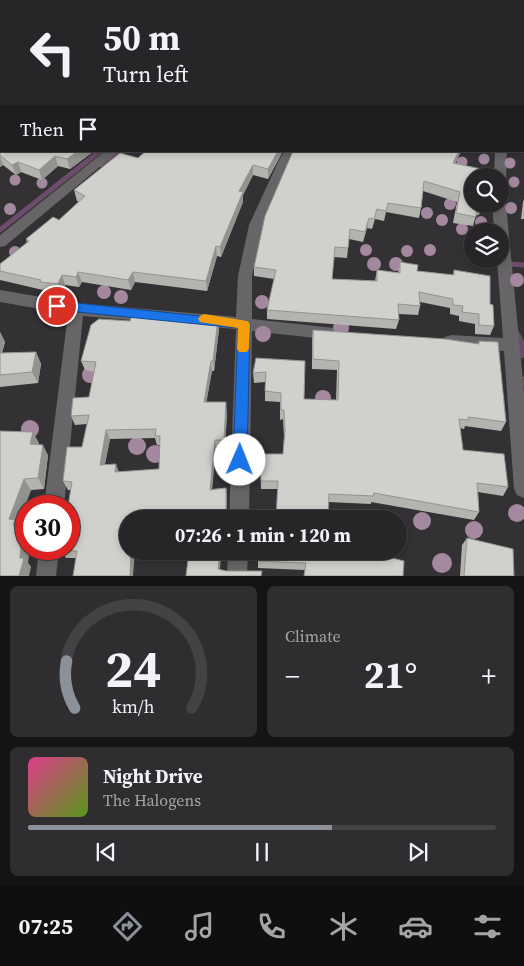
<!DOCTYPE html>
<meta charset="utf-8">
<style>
:root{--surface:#272527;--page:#2f2d2f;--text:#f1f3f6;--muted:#a4a5a7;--line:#434244;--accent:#8c9099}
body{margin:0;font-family:"Source Serif 4",serif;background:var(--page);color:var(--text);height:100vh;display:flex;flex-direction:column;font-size:19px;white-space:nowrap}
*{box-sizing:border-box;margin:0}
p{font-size:16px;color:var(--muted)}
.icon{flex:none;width:28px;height:28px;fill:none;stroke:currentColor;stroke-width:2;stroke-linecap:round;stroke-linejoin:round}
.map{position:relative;height:576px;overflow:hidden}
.drawer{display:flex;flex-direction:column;gap:10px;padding:10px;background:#151415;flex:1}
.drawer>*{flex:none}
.hud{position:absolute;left:0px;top:0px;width:525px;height:152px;box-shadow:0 2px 8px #0003,0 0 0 1px var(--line);background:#272527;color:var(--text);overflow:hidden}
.buttons{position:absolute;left:464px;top:168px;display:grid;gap:10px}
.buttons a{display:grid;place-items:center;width:45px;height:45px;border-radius:50%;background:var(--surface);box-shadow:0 2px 8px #0003,0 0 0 1px var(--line);font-size:25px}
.speed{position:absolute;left:15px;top:495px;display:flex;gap:10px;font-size:25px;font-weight:700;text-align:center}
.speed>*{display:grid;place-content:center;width:65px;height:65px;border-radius:50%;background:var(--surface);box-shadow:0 2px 8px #0003,0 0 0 1px var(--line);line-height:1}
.speed .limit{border:8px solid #d22;background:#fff;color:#111}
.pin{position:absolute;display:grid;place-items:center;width:42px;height:42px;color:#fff;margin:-21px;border:2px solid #fff;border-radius:50%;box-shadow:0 1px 5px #0007}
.me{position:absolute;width:55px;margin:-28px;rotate:1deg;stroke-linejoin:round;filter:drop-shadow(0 0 4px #0008)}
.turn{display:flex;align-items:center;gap:18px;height:105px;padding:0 20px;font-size:22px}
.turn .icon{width:65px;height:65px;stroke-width:2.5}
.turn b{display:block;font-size:35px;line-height:42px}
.then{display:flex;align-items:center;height:48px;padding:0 20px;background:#0003;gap:10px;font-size:19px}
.big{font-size:38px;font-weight:700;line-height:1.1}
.drawer .tile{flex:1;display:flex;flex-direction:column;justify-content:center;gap:8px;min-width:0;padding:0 18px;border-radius:8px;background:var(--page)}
.drawer .dial{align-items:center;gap:0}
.dial svg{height:130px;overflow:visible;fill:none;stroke:var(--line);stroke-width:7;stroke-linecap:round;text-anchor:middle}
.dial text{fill:var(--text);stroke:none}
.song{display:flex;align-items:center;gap:15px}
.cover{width:60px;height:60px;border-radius:8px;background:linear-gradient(135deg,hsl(330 70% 55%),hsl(90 70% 35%))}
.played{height:5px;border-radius:2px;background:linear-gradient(90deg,var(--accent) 65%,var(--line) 65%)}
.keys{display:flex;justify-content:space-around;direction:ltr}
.heat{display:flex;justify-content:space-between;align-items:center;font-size:28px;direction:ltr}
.drawer .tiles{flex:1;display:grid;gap:10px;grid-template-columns:1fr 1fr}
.tile:last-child{grid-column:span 2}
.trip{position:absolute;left:119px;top:510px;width:288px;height:50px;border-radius:25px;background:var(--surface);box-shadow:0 2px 8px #0003,0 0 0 1px var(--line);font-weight:700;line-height:50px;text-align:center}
.tabs{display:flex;height:80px;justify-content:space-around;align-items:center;background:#100f10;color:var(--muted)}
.tabs .icon{width:35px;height:35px}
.tabs .active{color:var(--accent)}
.tabs b{font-size:22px;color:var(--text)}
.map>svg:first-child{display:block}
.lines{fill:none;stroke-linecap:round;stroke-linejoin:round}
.stream-far2{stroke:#6b4c6a;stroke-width:4}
.stream-far1{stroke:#6b4c6a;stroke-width:5}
.stream{stroke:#6b4c6a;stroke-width:7}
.minor{fill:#676567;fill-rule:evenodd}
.tree{fill:#a3889f}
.wall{fill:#b3b4af;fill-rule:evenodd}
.shaded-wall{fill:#92928f}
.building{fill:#d0d1cc;stroke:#92928f;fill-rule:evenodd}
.route{fill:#1a73e8;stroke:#114b97}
.slow{fill:#f59e0b}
</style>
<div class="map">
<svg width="524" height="576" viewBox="0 0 524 576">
<rect width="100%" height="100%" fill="#343134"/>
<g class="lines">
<path class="stream-far2" d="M272,0L284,1"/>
<path class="stream-far1" d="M102,165L119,151
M0,230L100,151
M508,269L511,264L524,265"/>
<path class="stream" d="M515,331L521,343V355
M524,380V383"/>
<path class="minor" d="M105,151H119L5,246L0,247V235Z
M285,151H297L291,160L263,225L252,276V319L334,328L340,329L342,334L340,339L334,340L252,331L249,519H229L236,329L83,316L64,506H44L68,314L0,302V290L76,303L236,317L238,276L249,225L279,160Z
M495,151H507L506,182L500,186V176H494Z
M500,200L506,204L524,392V498L517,495L514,489L504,351L451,349L445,347L443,342L445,337L451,335L503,338L497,259H500V231H494L492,204H500Z
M39,549H59L56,576H36Z
M228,551H248L247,576H227Z"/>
</g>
<g class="tree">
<circle cx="484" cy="159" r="5.5"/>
<circle cx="462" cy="162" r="5.5"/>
<circle cx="510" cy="163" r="5.5"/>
<circle cx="15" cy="180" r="5.5"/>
<circle cx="514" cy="182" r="5.5"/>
<circle cx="42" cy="183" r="5.5"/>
<circle cx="450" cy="204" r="6"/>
<circle cx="511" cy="208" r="6"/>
<circle cx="10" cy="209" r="6"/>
<circle cx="427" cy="213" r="6"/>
<circle cx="442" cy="220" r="6"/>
<circle cx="481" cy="222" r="6"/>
<circle cx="462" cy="229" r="6"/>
<circle cx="366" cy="250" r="6"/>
<circle cx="430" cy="250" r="6"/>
<circle cx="407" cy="251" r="6"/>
<circle cx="15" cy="252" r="6"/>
<circle cx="374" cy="264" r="7"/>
<circle cx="396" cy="264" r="7"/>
<circle cx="517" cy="280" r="7"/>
<circle cx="104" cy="292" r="7"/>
<circle cx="121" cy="297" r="7"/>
<circle cx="262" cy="302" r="7"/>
<circle cx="341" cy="328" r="8"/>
<circle cx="263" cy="334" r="8"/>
<circle cx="90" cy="375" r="8"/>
<circle cx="323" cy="398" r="8"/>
<circle cx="30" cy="429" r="9"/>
<circle cx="137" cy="446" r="9"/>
<circle cx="155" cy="454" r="9"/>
<circle cx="517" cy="513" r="9"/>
<circle cx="422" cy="521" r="9"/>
<circle cx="474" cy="530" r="9"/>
<circle cx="442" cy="563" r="10"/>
</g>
<path class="wall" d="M0,0H268L267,1H1V151H94L70,169L58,166L42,180L21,172L16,175L3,165L0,167Z
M297,0H524V120V1H297Z
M146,151H283L268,179L253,175L243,195V202L221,257L217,256L207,291L135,282L131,290L82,282L79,287L65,285L61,294L44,292L43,290L0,280V264L27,243L26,239L59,220L79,202L77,201L74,190L138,158Z
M461,151L455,164L482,204L479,215H476L473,226L453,223L457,202L423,191L421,208L419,218L386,212L384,221L375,219L372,229L367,228L363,242L349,239L347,258L334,257L332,279L375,281L377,270L398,273L400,262L417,271L453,275L454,270L490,304L494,326L490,335L475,334V324L459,321V316L450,314V308L420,302V306L418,315L399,314V320L396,329L267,319V310L274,279L254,276V267Z
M524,199V219H521L523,202Z
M219,329L214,371H212L206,402L227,411L225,449H216L212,489L226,488L227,497V519H128V551H145L135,552L76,558H66L61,550L71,490H68L63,481L82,447L87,424L75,425L71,416L89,397L94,372L85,370L81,361ZM155,438L157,445H160L159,469L119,472L105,464L110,439Z
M313,330L478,344L479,341L506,422L501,431L465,426L464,429L460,428L463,450L508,487L503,496L478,492L479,512L474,520L371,502V504L329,502L278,489H261L260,454H283L284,437L283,419L280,420V402L265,401V382L254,383L253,373L256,358L304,399L336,400L337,370L312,369V340Z
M0,332L5,342L2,353L36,352L41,364L38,383L0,387Z
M0,431L39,443L38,444L48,455L44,489L31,490L18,524L22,529L21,533L26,539V549H29L28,563L31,567L0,576Z
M467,538L514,576H460L462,545Z
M364,551L305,570L258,568V561Z"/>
<path class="shaded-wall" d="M259,0H268L267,1H258Z
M78,151H94L70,169L67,159Z
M278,151H283L268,179V169Z
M459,151H461L450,173L453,163Z
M0,156L3,165L0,167Z
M55,156L58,166L42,180L39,170Z
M18,162L21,172L16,175L12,165Z
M253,165V175L243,195V202L221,257L220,247L239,191Z
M369,218L367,228L363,242L365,232Z
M216,246L217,256L207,291L206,281Z
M78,272L82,282L79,287L76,277Z
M133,272L135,282L131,290L128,280Z
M62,275L65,285L61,294L58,284Z
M218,319L219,329L214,371L213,361Z
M0,332L5,342L0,358Z
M36,352L41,364L38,383L32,372Z
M211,361L212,371L205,411L204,402Z
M226,402L227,411L225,449L224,440Z
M106,430L110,439L103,473L100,465Z
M33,432L39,443L36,455L30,444Z
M215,440L216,449L211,498L210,490Z
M43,445L48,455L44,489L38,478Z
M116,464L119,472H115Z
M24,479L31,490L18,524L22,529L21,533L26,539V549H29L28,563L31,567L29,576H19L20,558L15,529L9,519Z
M226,488L227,497V519H226Z
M131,551H135L133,576H130Z
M220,551H222L219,576L218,569Z"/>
<path class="building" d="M0,0H259L258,1H1V151H78L67,159L55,156L39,170L18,162L12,165L0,155Z
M322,0H524V107V1H322Z
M146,151H278L268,169L253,165L239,191L243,192L220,247L216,246L206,281L133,272L128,280L78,272L76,277L62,275L58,284L40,282L41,280L0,271V264L29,241L26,239L53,217L59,220L85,196L74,190L120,153L138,158Z
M293,151H459L453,163L491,171L490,176H472V204H482V205H477L476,217L456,213L460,192L424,181L421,208L388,203L386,211L377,209L374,219L369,218L365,232L350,229L348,248L335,247L332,279L377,281V270L400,273V262L418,265L417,271L454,275V270L490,276V304L493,305L494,326L479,325V314L462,312L463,306L453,305V299L419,292L420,306L398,304L399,320L267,310L276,270L254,267L265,216Z
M132,315L218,319L213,361H211L204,402H226L224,440H215L210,490L226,488V519H128V551H131L130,576H73L77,551L61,550V549H69L68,506L72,482L63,481L67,447H82L89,415L71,416L73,398L89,397L96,362L81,361L91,325L99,319L130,321ZM156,429L155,436H160L159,469L115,472L116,464L100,465L106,430Z
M313,330L445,339L479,344V341L498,342L506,422L468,417L469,420L459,419L463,450L504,454L508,487L477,483L479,512L374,493L373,496L329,494L328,519H276L278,481H261L260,454H283L285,430L284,410H281V393L265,391L266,372L253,373L256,358L305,361L304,399L338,400L339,361L313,359Z
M36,352L32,372L0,375V353Z
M0,431L33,432L30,444L43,445L38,478L24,479L9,519L15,520L13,525L16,526L15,529L22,533L20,558H24L19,576H0Z
M467,538L513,549L514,576H464Z
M189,551H220L218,569L226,571H262L261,576H186Z
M259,551H364L404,561L403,576H304L306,563L258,561Z"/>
<path class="route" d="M57,301L248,321L250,324L247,460L245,465L240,467L235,465L233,460L238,328L57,310L52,306Z"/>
<path class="slow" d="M204,314L248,321L250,324L249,349L247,352H239L237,349L238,328L200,322L198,319L200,316Z"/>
</svg>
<div class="buttons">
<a><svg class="icon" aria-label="search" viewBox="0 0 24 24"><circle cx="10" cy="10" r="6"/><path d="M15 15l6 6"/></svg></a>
<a><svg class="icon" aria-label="layers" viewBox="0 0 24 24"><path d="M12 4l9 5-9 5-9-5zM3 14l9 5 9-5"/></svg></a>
</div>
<div class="speed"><div class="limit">30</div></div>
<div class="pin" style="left:57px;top:306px;background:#d93025"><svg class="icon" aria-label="arrive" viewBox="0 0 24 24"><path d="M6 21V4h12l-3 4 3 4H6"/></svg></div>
<svg class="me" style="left:240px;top:460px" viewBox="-20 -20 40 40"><circle r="19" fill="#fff"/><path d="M0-13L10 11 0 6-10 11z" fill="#1a73e8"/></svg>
<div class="trip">07:26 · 1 min · 120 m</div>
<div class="hud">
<div class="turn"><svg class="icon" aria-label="left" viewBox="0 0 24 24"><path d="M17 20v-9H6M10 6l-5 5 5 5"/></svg><div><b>50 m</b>Turn left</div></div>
<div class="then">Then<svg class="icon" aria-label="arrive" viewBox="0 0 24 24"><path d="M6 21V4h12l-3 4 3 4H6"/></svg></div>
</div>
</div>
<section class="drawer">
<div class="tiles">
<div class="tile dial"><svg viewBox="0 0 100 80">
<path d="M14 69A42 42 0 1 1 86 69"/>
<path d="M14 69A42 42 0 0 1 9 40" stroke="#8c9099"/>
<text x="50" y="56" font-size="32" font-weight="700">24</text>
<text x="50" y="72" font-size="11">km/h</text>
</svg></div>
<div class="tile"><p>Climate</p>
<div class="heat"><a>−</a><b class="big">21°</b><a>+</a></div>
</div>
<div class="tile">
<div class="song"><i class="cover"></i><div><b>Night Drive</b><p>The Halogens</p></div></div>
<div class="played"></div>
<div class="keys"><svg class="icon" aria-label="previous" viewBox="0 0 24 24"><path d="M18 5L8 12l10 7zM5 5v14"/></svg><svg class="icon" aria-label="pause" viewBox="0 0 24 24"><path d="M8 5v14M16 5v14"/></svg><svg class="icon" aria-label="next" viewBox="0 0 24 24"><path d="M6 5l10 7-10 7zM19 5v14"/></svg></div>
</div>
</div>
</section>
<nav class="tabs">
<b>07:25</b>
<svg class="icon active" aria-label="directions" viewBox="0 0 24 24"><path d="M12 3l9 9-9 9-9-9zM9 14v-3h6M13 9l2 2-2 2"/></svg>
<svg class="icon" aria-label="music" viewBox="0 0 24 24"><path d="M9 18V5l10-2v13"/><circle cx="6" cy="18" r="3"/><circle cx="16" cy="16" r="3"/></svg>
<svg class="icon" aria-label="phone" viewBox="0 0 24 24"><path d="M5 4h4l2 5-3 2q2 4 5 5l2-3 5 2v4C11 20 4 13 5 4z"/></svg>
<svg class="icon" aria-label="climate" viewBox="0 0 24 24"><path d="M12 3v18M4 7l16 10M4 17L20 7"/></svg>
<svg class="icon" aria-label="car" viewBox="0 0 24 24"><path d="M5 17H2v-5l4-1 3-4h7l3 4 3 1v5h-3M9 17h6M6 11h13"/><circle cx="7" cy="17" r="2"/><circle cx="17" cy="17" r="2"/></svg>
<svg class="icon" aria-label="filters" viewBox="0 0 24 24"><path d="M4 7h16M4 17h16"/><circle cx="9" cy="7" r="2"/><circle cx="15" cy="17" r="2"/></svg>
</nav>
